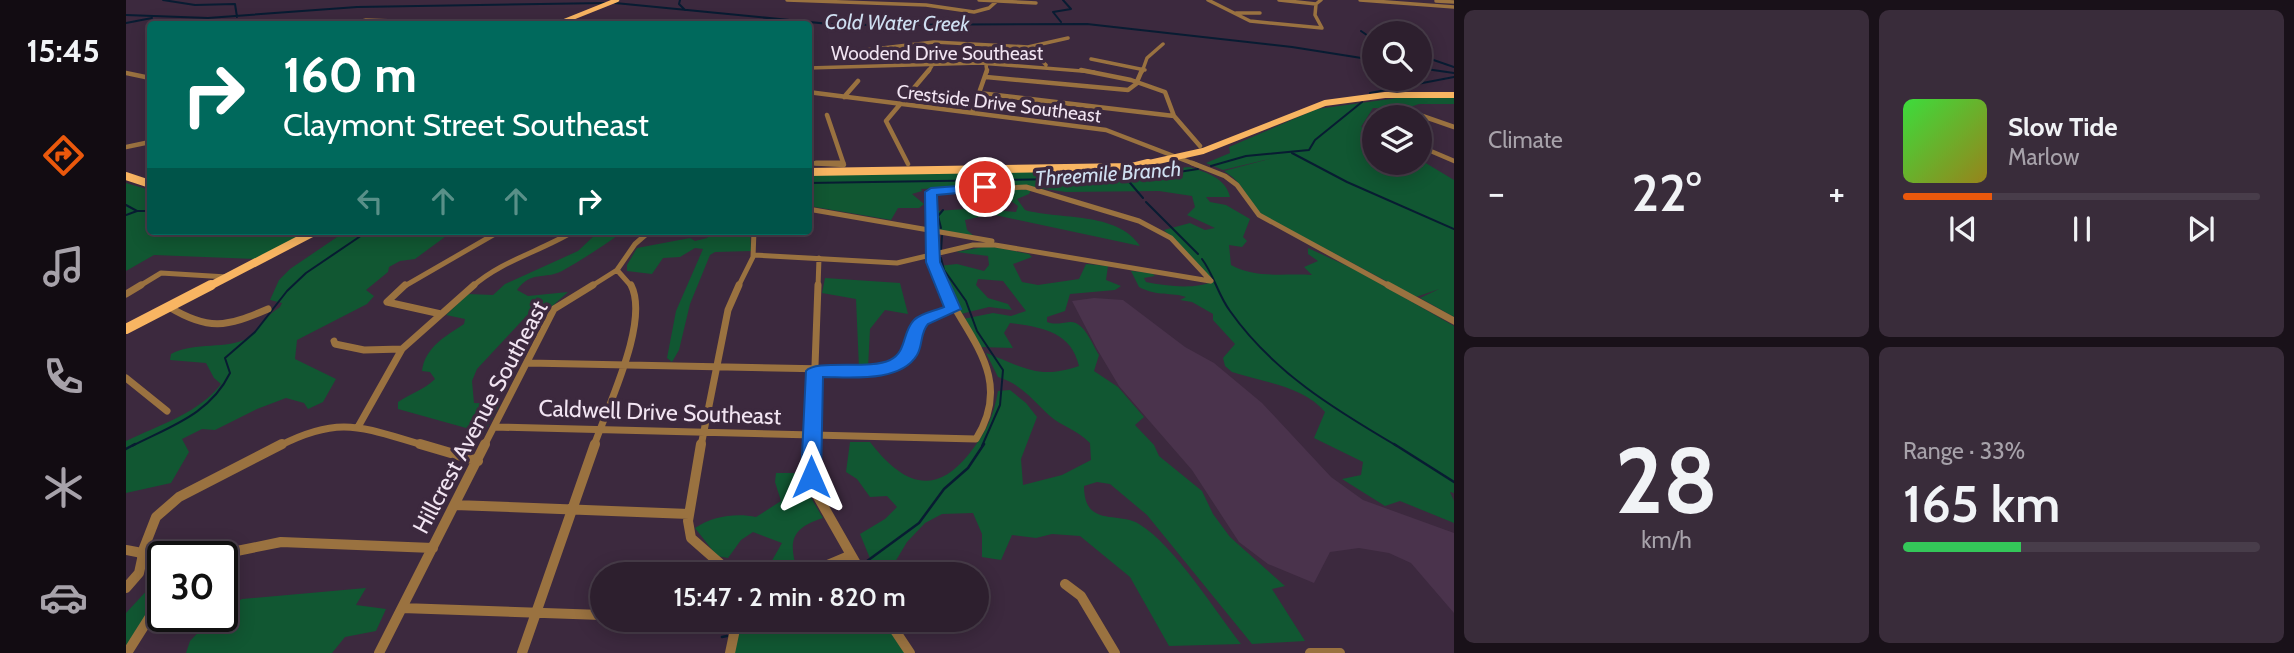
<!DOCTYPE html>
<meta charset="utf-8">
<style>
:root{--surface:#2d1f2e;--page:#392c3a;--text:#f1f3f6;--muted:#a7a2aa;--line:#483d4a;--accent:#ea580c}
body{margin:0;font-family:Cabin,sans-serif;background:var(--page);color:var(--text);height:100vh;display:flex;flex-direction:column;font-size:26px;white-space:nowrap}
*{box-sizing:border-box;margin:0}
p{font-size:23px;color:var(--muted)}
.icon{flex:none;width:38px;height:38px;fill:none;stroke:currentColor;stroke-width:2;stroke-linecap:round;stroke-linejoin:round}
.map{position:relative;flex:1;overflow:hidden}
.details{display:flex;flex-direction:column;gap:10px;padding:10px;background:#191119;width:840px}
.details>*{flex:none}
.top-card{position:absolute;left:21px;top:21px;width:665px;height:214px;border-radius:7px;box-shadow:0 4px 18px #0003,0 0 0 2px var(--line);background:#00695c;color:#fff;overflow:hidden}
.fabs{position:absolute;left:1236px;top:21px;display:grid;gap:14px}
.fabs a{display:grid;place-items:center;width:70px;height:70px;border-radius:50%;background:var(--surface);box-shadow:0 4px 18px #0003,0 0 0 2px var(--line);font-size:35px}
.speed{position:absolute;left:21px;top:541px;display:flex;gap:14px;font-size:35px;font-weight:700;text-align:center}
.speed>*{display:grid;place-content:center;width:91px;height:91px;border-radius:50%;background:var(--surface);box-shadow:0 4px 18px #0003,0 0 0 2px var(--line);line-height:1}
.speed .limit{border:4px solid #111;border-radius:10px;background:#fff;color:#111}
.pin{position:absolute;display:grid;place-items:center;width:60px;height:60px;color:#fff;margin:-30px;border:4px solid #fff;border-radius:50%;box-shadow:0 2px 7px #0007}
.me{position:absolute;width:77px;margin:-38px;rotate:0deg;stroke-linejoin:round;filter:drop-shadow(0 0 5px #0008)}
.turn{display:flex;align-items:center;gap:24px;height:147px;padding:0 21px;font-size:32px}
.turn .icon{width:91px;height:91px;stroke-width:2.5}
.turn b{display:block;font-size:49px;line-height:60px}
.lanes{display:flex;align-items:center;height:66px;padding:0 21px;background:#0003;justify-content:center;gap:35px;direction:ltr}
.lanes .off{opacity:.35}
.big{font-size:52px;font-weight:600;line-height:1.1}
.details .widget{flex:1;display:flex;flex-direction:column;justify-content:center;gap:10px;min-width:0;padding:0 24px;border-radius:10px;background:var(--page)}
.details .dial{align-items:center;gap:0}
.dial b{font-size:91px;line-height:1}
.song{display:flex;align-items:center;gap:21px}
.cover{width:84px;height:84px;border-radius:10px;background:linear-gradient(135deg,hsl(120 70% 55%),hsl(50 70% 35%))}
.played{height:7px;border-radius:4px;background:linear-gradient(90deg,var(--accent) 25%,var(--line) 25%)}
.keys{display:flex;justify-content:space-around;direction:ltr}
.heat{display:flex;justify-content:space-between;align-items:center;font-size:38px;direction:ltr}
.charge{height:10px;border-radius:5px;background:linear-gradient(90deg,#34c759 33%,var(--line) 0)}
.details .tiles{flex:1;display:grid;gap:10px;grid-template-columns:repeat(2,1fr)}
.trip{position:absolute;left:464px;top:562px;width:399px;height:70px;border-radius:35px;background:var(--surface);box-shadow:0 4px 18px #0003,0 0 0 2px var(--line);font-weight:600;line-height:70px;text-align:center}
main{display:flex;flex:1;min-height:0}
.tabs{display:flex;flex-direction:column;width:126px;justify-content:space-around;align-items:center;background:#120c12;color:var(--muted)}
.tabs .icon{width:49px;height:49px}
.tabs .active{color:var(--accent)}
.tabs b{font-size:32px;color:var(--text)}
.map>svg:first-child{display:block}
.built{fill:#4a334c}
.green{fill:#115732}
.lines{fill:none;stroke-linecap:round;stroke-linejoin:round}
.stream-far1{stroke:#081c32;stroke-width:2}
.stream{stroke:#081c32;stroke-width:2.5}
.minor-far4{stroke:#9a7240;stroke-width:3.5}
.minor-far3{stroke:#9a7240;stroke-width:4.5}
.minor-far2{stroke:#9a7240;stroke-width:5}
.minor-far1{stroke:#9a7240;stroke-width:7}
.minor{stroke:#9a7240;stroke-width:10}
.major-far3{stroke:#f8b562;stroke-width:4.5}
.major-far2{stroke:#f8b562;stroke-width:6}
.major-far1{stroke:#f8b562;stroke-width:8}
.major{stroke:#f8b562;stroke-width:10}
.route{fill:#1a73e8;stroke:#114b97;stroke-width:2}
.labels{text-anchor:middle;stroke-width:7;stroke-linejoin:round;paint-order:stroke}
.far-street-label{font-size:19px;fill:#f1e4f2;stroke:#3c293e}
.far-water-label{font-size:21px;font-style:italic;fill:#cfdff1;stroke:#3c293e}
.street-label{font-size:23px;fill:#f1e4f2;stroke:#3c293e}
</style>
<main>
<nav class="tabs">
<b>15:45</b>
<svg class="icon active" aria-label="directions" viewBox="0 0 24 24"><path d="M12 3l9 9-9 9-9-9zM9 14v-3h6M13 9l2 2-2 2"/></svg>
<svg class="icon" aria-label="music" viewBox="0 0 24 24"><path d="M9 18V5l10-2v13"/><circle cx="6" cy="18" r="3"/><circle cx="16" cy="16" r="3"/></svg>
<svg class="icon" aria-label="phone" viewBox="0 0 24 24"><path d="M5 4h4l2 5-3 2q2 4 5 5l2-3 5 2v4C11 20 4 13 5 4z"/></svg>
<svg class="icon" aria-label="climate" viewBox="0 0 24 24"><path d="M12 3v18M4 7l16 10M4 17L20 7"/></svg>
<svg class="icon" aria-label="car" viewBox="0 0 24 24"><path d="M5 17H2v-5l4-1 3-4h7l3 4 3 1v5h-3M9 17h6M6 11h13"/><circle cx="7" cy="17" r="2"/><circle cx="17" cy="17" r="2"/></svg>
</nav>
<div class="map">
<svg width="1328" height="653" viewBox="0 0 1328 653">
<rect width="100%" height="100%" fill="#3c293e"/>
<path class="built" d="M968,298L997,300L1059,347L1088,363L1136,403L1205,477L1237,500L1328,533V613L1285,563L1263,553L1233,548L1204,552L1188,583L1142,564L1113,542L1066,470L993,386L971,349L946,301Z"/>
<path class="green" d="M1271,98H1328V104H1293L1278,109L1247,108L1235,127L1248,130V132L1236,134L1237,138L1248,143V163H1293V159L1328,180V317L1294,298L1313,289L1290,297L1138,216C1118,200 1123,187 1098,171L1151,157L1097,170L1080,163L1104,153L1103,147L1191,109Z
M1063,167C1080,172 1100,178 1104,197H1080L1084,202L1100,205L1124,219L1117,237L1121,241L1116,247L1103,245L1105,265C1130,279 1158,273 1186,275L1178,267L1192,261L1182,254V248L1232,271L1328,326V493L1324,492L1328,501V523L1274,501L1259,506L1216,479L1235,475L1237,462L1188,438L1199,412C1178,386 1136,382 1106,372L1099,366L1097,358L1109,344L1087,320V314L1066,302L1054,300L1060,297C1046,292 1032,297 1013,287L1005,271L1026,273L1029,276L1018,278L1020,282C1041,286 1068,290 1088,281L1038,230L1064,223L1079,230L1089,228L1061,215L1069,207L1066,196L1033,191L940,192L885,184L795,189L796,191L786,194L798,204L793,208H772L765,220L683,206L682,174L900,172L971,175Z
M0,183L24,190V231H184L129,259L28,255L0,271Z
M862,188L905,190L903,194L891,199L899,210C933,220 991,211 1014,246L869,215L867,210L890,212L892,206L885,201L866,198Z
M857,190L862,215L839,220L841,230L849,237L812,229L811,211L839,209L841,202L837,198V192Z
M220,231H327L289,259L274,261L263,267L262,272L240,290L248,296L241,304L171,340L169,359L210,379L197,402L182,409L178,403L160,398L131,409L89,430L76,429L56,439L63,452L45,483L0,493V441C31,426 75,412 95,384L88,378L80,363L44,360L45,354C70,341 101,350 122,338C134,330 139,316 154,307L156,303L144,300L153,280L164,269Z
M587,231L624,232L625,251L589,252L584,255L564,304L553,350L546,362L541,358L550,311L577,249L569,248L554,257L537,258L526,274L501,271V265L511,248L564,238L569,241L581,238Z
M471,233L494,234C475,247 456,260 436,271C418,280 406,270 391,290L402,296L442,292L423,309L404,312L351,369L346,381L348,403L374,404L358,433L272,409V402C285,393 298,390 309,379L304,372L296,371C299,347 320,336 338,324L339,319L320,315L342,294L367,295L379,284L452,251Z
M863,246L903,254L906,257L887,264L896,282L912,285L953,279L960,264L982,266L980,280L995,286L989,290L944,294L939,311L921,317V322C929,325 935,323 944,322C958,321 966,344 973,355L968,371L992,387L1018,417L1009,425L1028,445L1033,456L1076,491L1087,514L1104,537L1159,586L1146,589L1179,641L1126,644L1021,515L984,484L971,482L958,486C958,528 992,511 1013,524C1048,545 1089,611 1115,644L1043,646L1004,577L954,536L926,534L910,538L886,535L875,560L856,557V534L847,513L816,514L799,523L781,542L769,562L750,573L734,534L759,519L771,507L761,496L744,497L731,479L720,472L724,442H744C775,482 807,499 843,454C859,434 868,416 872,391L884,390L900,403L911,417L895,459L897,485L936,475L965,460L964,443C950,429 935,426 924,416C907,400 895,384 872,377L860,353C898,367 912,380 953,366C945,331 914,327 884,323L878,333L887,348L854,347L837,319L867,313L885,316L900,311L877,281L852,279L850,285L862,298L882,304L886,310L863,307L835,314L813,266L831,264L858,271L863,265L862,256L830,252Z
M699,278L774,283L782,314L759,310L744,329L742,368H733L730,299L696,293Z
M650,473H678L681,491L697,518C666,528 662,540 671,570L655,574L640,571L656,543L627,532L615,540L602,558L591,556L569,528C587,516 610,513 630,517L655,501L649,482Z
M37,573V592L0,649V613Z
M240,588L230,605L260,609L250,631L219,637L206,653H60L64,641L88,616H96V610L116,599Z
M614,620H758L780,653H608Z"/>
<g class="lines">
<path class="stream-far1" d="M37,0L69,5L109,4L111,17
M554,0L553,4L559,10
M489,3L714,25L961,24L1166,47L1248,60
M0,15L82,18L231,7L480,3
M935,22L927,12L945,9L937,0
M0,23L26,18
M1235,31L1248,40
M1293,55L1328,67
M1293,68L1328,73
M1244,93L1328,77
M1166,153L1221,182L1328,229
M1085,166L1120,156L1183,150L1189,140L1236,102
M999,177L1017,198
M682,183L933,179L1033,175L1072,169
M1020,202L1072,254
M0,205L11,211H24
M0,215L11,211
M815,228L812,216L817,210
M815,250L816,236
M815,258L818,270L840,301L851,331L877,370L874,405L856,446
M1076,259C1088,275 1092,295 1104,311C1147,372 1208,409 1271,446
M6,446C45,426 84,414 104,373L99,358L129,332L161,291L180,273L242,231"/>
<path class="stream" d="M1268,444L1328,482
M0,449L9,444
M737,564L793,523L818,489L842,468L858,444
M713,574L726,568
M615,632L653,620
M596,637L601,636"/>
<path class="minor-far4" d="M661,0L800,5L848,12L863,8L872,0
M853,0L910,3
M1082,0L1124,21L1196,28L1189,15L1190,4L1195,0
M1153,0L1190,4
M1234,0L1328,7
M1310,1L1328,2
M1110,13H1134
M225,24L240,20L355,24
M902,47L920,65
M713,53L808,42L902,47L942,38
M965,59L1019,70
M860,65L861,72
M682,68L854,63L968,72
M802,72L807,64
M1016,72L1021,58L1037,44"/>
<path class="minor-far3" d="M955,70L1005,80L1039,92L1048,116L1074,146
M0,73L24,78
M860,77L1002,90L1010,84L1016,70
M682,92L980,130L1071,165
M853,93L1048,116
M718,97L732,81
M846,113L861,70
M1269,117L1282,111L1328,127
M1293,146L1328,161
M0,147L24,142
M682,163L718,165L701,115
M782,164L760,121L803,70"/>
<path class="minor-far2" d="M690,163H717
M1066,163L1099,176L1111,185L1133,215L1265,287
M682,209L866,241
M476,231H486
M628,255L771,263L847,245H869L1084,281
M491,270L506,287
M12,287L35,273L101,277
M277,287L374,231
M346,287C375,261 415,251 448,231
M464,287L491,270L509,244L524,231
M612,287L627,257L628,231
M692,287L693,258
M817,287L806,249L805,192L900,187L1013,221L1045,238L1085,281"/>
<path class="minor-far1" d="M279,285L261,302L315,314
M1262,285L1328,321
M0,294L15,285
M43,307C83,331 100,327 142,309
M208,341L209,344L238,350L276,349
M402,363L754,370L780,357L796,321L827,309
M0,378L41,411
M232,427L276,349L348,285
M369,427L850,439C888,378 843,339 816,285
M153,446C215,414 237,428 300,446
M358,446L428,309L467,285
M468,446C481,407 524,322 505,285
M575,446L602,310L613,285
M686,446L692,285"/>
<path class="minor" d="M294,444L352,461
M575,444L562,521L565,538L606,574
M686,444L687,488L736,574
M329,505L563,514
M0,550L16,553
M16,553L30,517L53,497L156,444
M86,556L155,542L307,548
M16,557L37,565
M680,574L725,555
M939,584L955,596L989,653
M0,588L13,573L16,559
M276,608L476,615
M762,620L784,653
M1,653L37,596
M253,653L359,444
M396,653L469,444
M604,653L611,620
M1184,653H1214"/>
<path class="major-far3" d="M431,24L491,0"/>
<path class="major-far2" d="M1014,165L1077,151L1199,103L1259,95H1328"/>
<path class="major-far1" d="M682,172L1006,167L1022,163
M0,176L24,184
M82,287L190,231"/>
<path class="major" d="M0,329L85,285"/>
</g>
<path class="route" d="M859,184L863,185V190L811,195L814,262L835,309L802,324C794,333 797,345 791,355C774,383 724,377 697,377L695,477L692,483H678L675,477L680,371C689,359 744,370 764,360C781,352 776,332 788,320C795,313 809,311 818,307L800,262L799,192L805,188Z"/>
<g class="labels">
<g class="far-street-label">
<text x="811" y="60">Woodend Drive Southeast</text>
<text transform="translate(873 103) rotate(7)" y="7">Crestside Drive Southeast</text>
</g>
<g class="far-water-label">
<text transform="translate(771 23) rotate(1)" y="7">Cold Water Creek</text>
<text transform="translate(982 174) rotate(-4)" y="7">Threemile Branch</text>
</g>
<g class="street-label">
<text transform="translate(534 412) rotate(2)" y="8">Caldwell Drive Southeast</text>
<text transform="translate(354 417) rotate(-62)" y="8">Hillcrest Avenue Southeast</text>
</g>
</g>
</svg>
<div class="fabs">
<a><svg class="icon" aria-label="search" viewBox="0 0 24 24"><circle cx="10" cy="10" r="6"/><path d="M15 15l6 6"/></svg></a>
<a><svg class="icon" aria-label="layers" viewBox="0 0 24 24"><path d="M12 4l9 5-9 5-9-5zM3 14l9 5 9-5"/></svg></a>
</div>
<div class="speed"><div class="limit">30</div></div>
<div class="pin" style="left:859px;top:187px;background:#d93025"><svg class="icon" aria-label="arrive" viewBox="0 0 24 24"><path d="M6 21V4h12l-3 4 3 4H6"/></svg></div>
<svg class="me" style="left:685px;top:477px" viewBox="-20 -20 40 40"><path d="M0-17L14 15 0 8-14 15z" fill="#1a73e8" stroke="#fff" stroke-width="4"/></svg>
<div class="trip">15:47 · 2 min · 820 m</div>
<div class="top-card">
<div class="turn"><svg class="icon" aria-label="right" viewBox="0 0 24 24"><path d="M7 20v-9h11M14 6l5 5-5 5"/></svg><div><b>160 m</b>Claymont Street Southeast</div></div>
<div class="lanes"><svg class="icon off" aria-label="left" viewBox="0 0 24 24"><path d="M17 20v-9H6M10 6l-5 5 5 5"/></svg><svg class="icon off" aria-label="ahead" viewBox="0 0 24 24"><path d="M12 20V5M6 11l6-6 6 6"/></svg><svg class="icon off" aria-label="ahead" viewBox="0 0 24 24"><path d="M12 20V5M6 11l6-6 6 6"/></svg><svg class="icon" aria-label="right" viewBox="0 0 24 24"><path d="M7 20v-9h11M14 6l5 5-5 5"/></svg></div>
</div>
</div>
<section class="details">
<div class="tiles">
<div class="widget"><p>Climate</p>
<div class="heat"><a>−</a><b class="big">22°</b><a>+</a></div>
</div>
<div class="widget">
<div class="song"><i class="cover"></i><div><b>Slow Tide</b><p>Marlow</p></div></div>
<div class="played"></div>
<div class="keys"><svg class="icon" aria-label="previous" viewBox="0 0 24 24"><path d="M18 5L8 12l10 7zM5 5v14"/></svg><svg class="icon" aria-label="pause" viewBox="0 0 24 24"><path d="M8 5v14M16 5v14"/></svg><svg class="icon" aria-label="next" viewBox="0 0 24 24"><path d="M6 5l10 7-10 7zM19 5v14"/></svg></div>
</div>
<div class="widget dial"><b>28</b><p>km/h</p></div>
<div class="widget"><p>Range · 33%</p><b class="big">165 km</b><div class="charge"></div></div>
</div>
</section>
</main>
